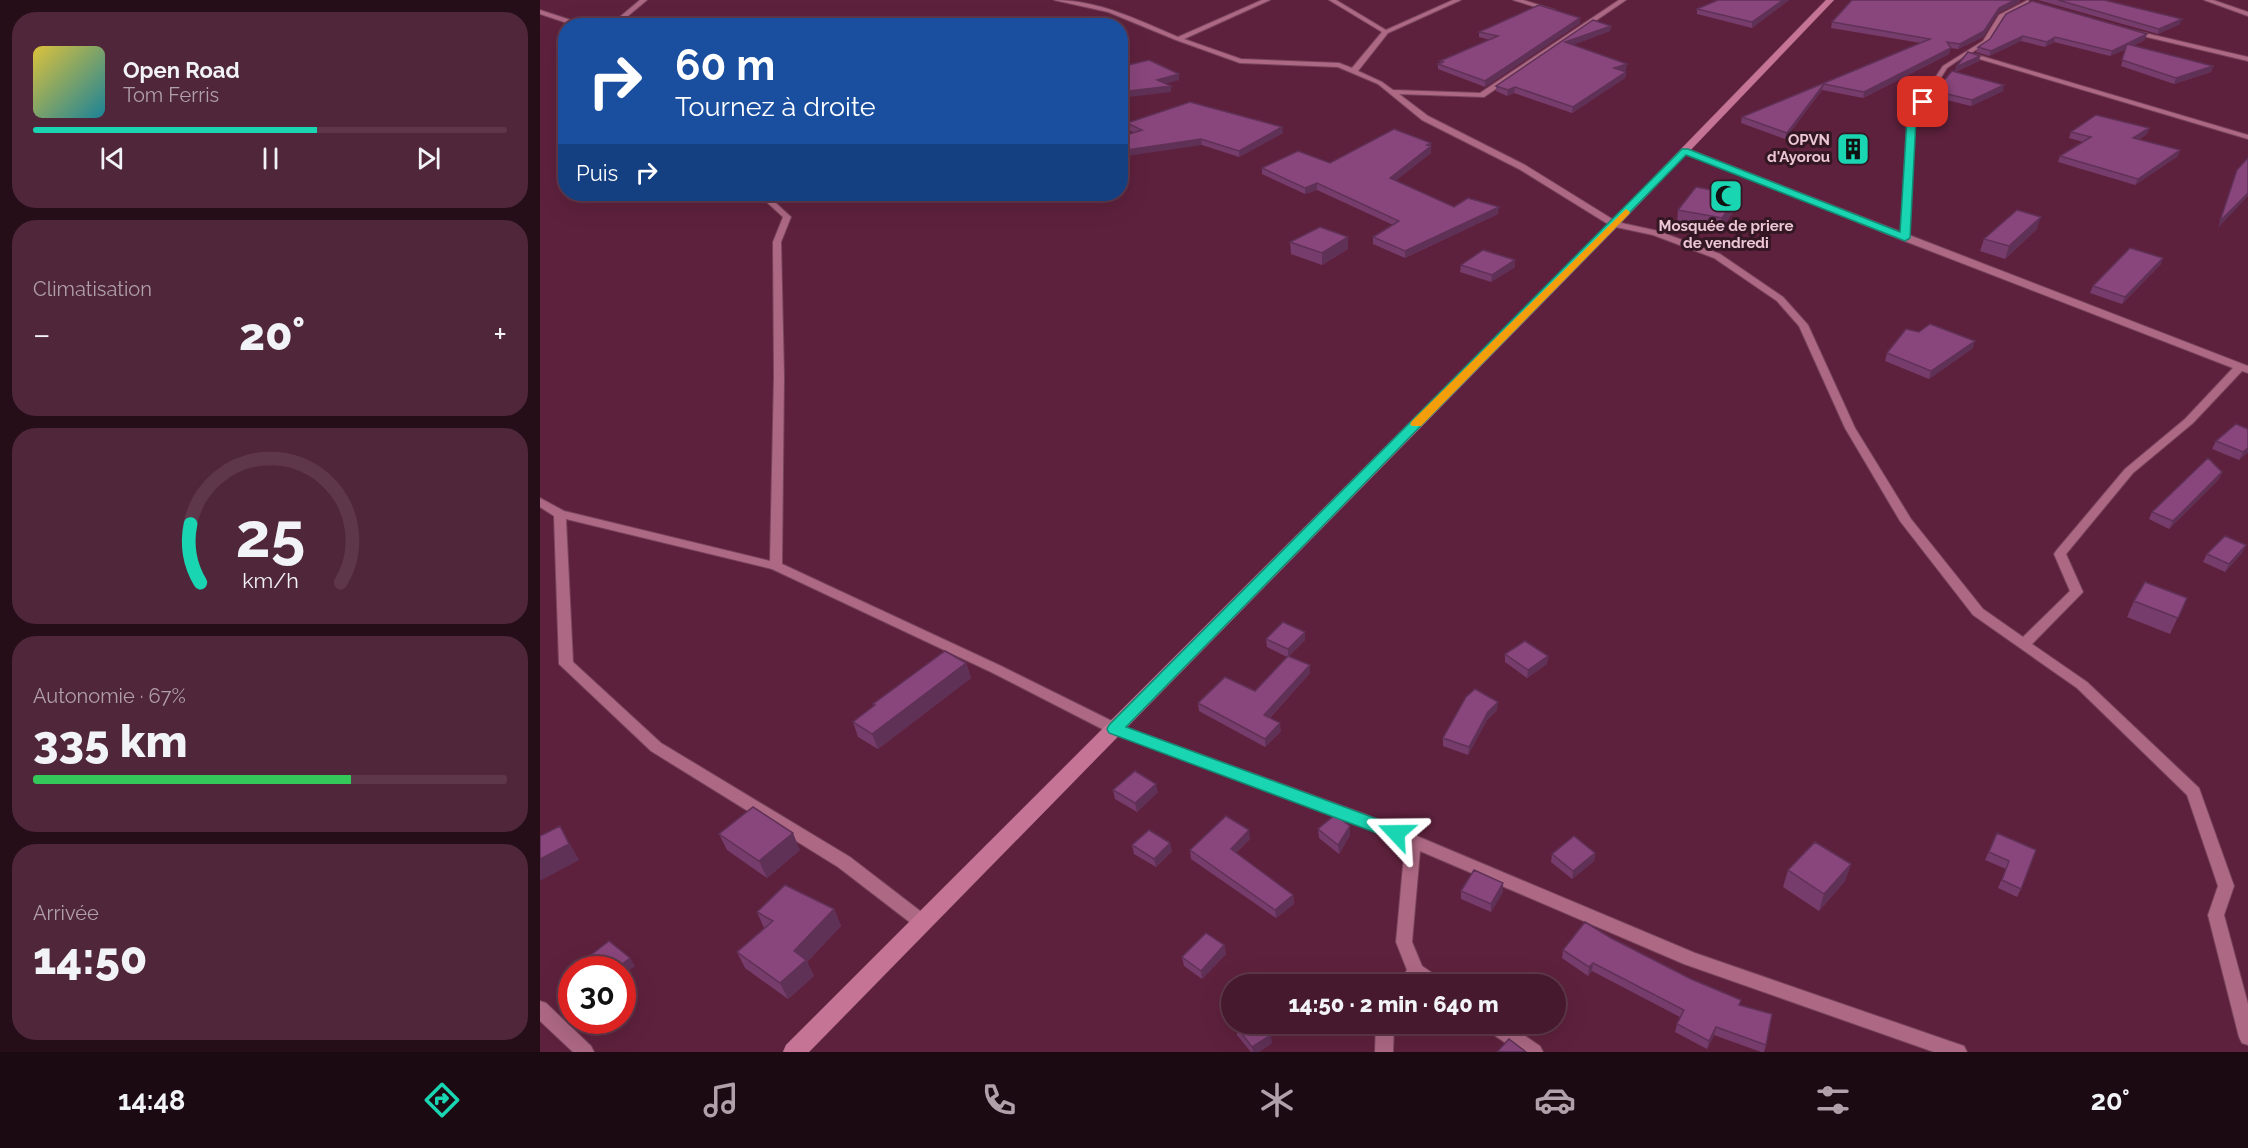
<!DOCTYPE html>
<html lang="fr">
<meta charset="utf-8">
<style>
:root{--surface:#46192e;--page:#50263a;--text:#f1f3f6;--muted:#b0a0aa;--line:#5e384a;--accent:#1ad5b2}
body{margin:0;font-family:Raleway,sans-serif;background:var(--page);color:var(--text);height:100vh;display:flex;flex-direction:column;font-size:22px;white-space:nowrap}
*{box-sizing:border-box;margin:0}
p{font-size:20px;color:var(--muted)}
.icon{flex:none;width:33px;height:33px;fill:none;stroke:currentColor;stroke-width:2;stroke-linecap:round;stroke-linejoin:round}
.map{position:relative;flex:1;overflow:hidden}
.drawer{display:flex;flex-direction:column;gap:12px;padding:12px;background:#260e19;width:540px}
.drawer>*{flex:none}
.hud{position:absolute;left:18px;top:18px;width:570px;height:183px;border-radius:24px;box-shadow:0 6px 24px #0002,0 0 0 2px var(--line);background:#1a4fa0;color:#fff;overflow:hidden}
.speed{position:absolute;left:18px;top:956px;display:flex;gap:12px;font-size:30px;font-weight:700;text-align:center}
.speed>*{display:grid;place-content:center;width:78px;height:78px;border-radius:50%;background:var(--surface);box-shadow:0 6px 24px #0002,0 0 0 2px var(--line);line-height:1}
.speed .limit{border:9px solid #d22;background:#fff;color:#111}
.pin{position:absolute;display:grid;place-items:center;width:51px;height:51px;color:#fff;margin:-26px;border-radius:12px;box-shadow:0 3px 9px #0006}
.me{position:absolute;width:66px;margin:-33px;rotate:293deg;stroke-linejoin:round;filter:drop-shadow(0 0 4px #0008)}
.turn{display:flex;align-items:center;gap:21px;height:126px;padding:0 18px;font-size:27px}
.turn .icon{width:78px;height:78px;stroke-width:2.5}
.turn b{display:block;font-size:42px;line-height:51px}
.then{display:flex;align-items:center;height:57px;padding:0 18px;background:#0003;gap:12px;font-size:22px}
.big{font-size:45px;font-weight:800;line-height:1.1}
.drawer .tile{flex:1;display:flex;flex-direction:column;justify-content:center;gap:9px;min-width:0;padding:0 21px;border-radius:24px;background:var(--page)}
.drawer .dial{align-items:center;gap:0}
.dial svg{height:156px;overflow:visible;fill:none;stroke:var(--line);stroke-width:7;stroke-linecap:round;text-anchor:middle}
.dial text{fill:var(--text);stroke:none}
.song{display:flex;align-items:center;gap:18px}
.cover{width:72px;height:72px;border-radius:9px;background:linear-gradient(135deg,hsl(50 70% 55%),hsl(190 70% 35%))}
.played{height:6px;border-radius:3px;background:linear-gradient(90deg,var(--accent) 60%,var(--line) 60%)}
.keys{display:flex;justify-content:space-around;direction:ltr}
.heat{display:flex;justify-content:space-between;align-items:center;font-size:33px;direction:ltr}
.charge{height:9px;border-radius:4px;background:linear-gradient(90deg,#34c759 67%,var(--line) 0)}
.trip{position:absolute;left:681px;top:974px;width:345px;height:60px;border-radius:30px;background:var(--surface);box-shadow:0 6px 24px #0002,0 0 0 2px var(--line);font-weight:800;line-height:60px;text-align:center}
.tabs{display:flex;height:96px;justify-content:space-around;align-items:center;background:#1c0a12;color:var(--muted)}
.tabs .icon{width:42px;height:42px}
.tabs .current{color:var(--accent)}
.tabs b{font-size:27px;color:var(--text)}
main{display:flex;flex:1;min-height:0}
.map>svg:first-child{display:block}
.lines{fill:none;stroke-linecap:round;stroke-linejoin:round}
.minor-casing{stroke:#77435c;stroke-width:2}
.primary-casing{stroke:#77435c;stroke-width:1}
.minor{fill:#ad6884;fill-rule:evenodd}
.primary{fill:#c57495;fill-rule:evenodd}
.wall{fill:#763c6b}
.shaded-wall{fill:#603157}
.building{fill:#89467c;stroke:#603157;stroke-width:1.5}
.route{fill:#1ad5b2;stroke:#118a74;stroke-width:1.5}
.slow{fill:#f59e0b}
.labels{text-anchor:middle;stroke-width:6;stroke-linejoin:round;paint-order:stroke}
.far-poi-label{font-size:15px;font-weight:bold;fill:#ecc6d4;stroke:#331723;text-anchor:end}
</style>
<main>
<section class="drawer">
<div class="tile">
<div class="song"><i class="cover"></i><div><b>Open Road</b><p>Tom Ferris</p></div></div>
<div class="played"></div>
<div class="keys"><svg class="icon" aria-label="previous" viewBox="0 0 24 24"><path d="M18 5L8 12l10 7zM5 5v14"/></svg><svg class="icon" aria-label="pause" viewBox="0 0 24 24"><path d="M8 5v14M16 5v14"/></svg><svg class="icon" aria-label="next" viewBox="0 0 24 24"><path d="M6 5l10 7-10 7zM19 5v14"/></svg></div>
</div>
<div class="tile"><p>Climatisation</p>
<div class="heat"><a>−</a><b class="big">20°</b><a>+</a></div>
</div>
<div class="tile dial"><svg viewBox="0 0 100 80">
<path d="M14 69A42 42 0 1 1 86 69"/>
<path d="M14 69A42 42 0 0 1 9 39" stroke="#1ad5b2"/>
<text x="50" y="56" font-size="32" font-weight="700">25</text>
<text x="50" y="72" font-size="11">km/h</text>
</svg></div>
<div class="tile"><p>Autonomie · 67%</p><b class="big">335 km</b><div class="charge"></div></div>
<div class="tile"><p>Arrivée</p><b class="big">14:50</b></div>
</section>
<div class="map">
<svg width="1708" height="1052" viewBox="0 0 1708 1052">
<rect width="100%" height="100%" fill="#5e213d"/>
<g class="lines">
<g class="minor-casing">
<path id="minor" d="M100,0H107L76,26H69Z
M514,0C559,0 598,20 638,37L722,0H730L644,39L701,59L799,63L812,68L842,32L789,0H796L846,30L913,0H921L848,33L818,71L842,82L853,90L940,93L1079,0H1086L944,97L859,94L888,116L985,165L1077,222L1118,231L1180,254L1243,297L1268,325L1315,428L1371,519L1443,609L1483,637L1530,591L1514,554L1516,551L1585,469L1645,419L1693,368L1362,240L1141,151L1148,149L1361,232L1367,119L1403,66L1443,41L1459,15L1488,0L1490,3L1463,17L1447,43L1431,53L1708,135V139L1426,55L1407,68L1375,119L1369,235L1708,366V373L1702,371L1653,423L1593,473L1526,554L1543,592L1492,644L1547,682L1659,788L1694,886L1684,915L1708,1004V1045L1702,1043L1699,1037L1668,915L1678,886L1647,795L1537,688L1433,615L1360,521L1305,428L1259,326L1237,301L1174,258L1113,235L1071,226L979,169L882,120L838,84L798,67L700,63L636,40L568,12Z
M973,0H983L1015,10L1012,12Z
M1664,0H1673L1708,12V16Z
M0,10L46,25L47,26H36L0,14Z
M1592,30L1708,57V61L1590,33V31Z
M218,194H226L251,217L241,242L244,376L242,564L461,666L580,725L827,815L1155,953L1418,1044L1424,1046L1427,1052H1394L1144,964L880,851L872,942L882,966L901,979L904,984H881L878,982L876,984H857L867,970L856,942L865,844L817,823L570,733L451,672L232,569L26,519L33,662L121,743L310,857L388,917L390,922L388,927L382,929L376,927L298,867L111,751L19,664L14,516L0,507V498L24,511L230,561L234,376L233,242L243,217Z
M0,1001L6,1003L51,1046L54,1052H33L0,1021Z
M836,1023H854L853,1052H835Z
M942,1023H966L1000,1046L1003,1052H979L945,1029Z"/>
</g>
<g class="primary-casing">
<path id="primary" d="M1286,0H1294L1078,226L269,1052H243L246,1045L1070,222Z"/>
</g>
<use href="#minor" class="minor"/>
<use href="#primary" class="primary"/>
</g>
<path class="wall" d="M1178,0H1249L1212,28L1157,14V9Z
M1312,0H1480V2L1458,13L1443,37L1418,49L1410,48L1409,54L1323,98L1282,90L1245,139L1201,123L1202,117L1381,43L1291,28L1292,22Z
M1498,0H1564L1640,24L1618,34Z
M1466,14L1605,40L1592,46L1673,66L1671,72L1634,84L1581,66L1586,49L1570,56L1514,42L1505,47L1481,41L1449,56L1436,52L1438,47L1450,39Z
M1053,20L1071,26L1070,31L1032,45L1086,70L1083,71L1086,72L1085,78L1032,113L974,93L967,96L956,91V86Z
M1040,23L945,87L898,69V64L900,63V61L950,40L939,37V32Z
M1440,56L1439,61L1415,72L1463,91L1431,106L1394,97L1395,91L1414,71Z
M587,123L743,133L699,157L662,145L594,133L588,129Z
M1609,128L1607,134L1598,140L1638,156L1595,185L1518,162L1520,156L1543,142L1529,138L1531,132Z
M891,143V153L855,181L914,207L958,214L865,258L833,244V237L853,225L777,190L765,194L722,174V168L790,163Z
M1198,195L1196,208L1180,231L1137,223L1138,210Z
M1497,229L1465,259L1440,251L1444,239Z
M808,237V249L782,265L751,254L750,242Z
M1621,264L1582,304L1550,293L1553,286Z
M921,265L975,267L951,282L920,272Z
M1433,348L1389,379L1345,361L1347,353Z
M1676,441L1708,452L1699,460L1672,449Z
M1682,472L1678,480L1629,529L1609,519L1612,512Z
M1706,545L1702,553L1685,572L1663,562L1667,554Z
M1647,598L1630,634L1587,617L1594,601Z
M726,639L765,640L749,656L770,673L730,718L741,731L725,747L659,711L658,703L715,691L747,657L727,647Z
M965,654L1008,656L1007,664L987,678L965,662Z
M426,663L431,678L338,749L318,737L313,722L334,706L333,704Z
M957,710L947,720L928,755L903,746V738Z
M573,790L618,792L597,812L575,799Z
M810,826V835L799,854L779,838L778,829Z
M1457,833L1481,889L1477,897L1458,888L1466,869L1445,860Z
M179,834L260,850L227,878L187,850Z
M710,839L696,853L753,895L754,904L736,918L651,859L650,850Z
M592,845L632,851L616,867L594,854Z
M1055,853L1054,861L1032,879L1011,862L1012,854Z
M1311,864L1305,881L1279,911L1243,887L1248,870Z
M963,883V892L951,912L921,899V891Z
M294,909L301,926L267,962L274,976L248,999L205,968L197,952L224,928L217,912Z
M1071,938L1200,1005L1226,1045L1224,1052H1221L1174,1035L1167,1049L1135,1032L1137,1024L1140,1017L1052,971L1048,976L1022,958L1023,950Z
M684,945L686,954L662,979L644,966L642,957Z
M696,1026L732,1043L719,1052H711L697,1035Z"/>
<path class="shaded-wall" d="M1243,0H1249L1212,28V22Z
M1475,0H1480V2L1458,13L1443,37L1418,49L1420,44L1459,8Z
M1040,18V23L945,87V81Z
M1642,19L1640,24L1618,34L1619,29Z
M1071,26L1070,31L1025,48V42Z
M1607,34L1605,40L1570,56L1572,51Z
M1483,36L1481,41L1449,56L1451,51Z
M1515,37L1514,42L1505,47L1507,42Z
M1411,48L1409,54L1323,98L1324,92Z
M1440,56L1439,61L1414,72L1416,67Z
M1087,64L1086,70L1074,74V68Z
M1673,66L1671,72L1634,84L1636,78Z
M1086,72L1085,78L1032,113L1033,107Z
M639,74V80L618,86L617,80Z
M1284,84L1282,90L1245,139L1247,133Z
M1464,85L1463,91L1431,106L1432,100Z
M631,86V92L580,98V92Z
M975,87L974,93L967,96L968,90Z
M742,127L743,133L699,157V151Z
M1609,128L1607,134L1590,145L1593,138Z
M661,139L662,145L580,157V151Z
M891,143V153L850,185V178L887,145Z
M1640,150L1638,156L1595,185L1598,179Z
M777,183V190L765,194V188Z
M1708,193V196L1678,228L1680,221Z
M1198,195L1196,208L1180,231L1182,218Z
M959,207L958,214L865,258V251Z
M1501,217L1497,229L1465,259L1469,246Z
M808,237V249L782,265V253Z
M1623,258L1621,264L1582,304L1585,297Z
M975,260V267L951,282L952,275Z
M1435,341L1433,348L1389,379L1391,371Z
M1708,448V452L1699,460L1703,452Z
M1682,472L1678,480L1629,529L1633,521Z
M1706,545L1702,553L1685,572L1689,564Z
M765,632V640L748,657V649Z
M1008,656L1007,664L987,678L988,670Z
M426,663L431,678L338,749L332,734Z
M770,665V673L725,723L724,715Z
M958,702L957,710L947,720L928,755L929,747L948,712Z
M740,723L741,731L725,747V739Z
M616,784L618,792L597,812L595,803Z
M20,826L39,860L0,881V859Z
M810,826V835L799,854L798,845Z
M709,830L710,839L692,857L691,849Z
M253,833L260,850L227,878L219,861Z
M630,843L632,851L616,867L614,859Z
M1055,853L1054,861L1032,879L1033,871Z
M1311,864L1305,881L1279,911L1284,894Z
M963,883V892L951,912V904Z
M753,895L754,904L736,918L735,910Z
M294,909L301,926L267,962L274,976L248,999L240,983L254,951Z
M684,945L686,954L662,979L661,971Z
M90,958L95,966L82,976V969H76Z
M1053,963L1052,971L1048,976L1049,967Z
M1176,1027L1174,1035L1167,1049L1169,1041Z
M731,1035L732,1043L719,1052H713L712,1047Z"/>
<path class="building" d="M1178,0H1243L1212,22L1157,9Z
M1312,0H1475L1459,8L1444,31L1420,44L1407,42L1411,48L1324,92L1284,84L1247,133L1202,117L1390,39L1292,22Z
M1518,0H1564L1642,19L1619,29Z
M1492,1L1607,34L1572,51L1515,37L1507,42L1483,36L1451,51L1438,47L1450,39L1466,14Z
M999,5L1040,18L945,81L898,64L903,62L900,61L958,36L939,32Z
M1053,20L1071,26L1025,42L1087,64L1074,68L1086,72L1033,107L975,87L968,90L956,86Z
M1587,44L1673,66L1636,78L1582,60Z
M1428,52L1440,56L1416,67Z
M609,60L639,74L617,80L631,86L580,92V67Z
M1412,71L1464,85L1432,100L1395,91Z
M650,102L742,127L699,151L661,139L580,151V137L602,130L587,123Z
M1556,115L1609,128L1593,138L1640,150L1598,179L1520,156L1551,137L1531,132Z
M854,129L891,143L887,145L891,146L850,178L914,207L928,198L959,207L865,251L833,237L859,221L777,183L765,188L722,168L758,151L790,163Z
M1708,158V193L1680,221L1697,170Z
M1156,187L1198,195L1182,218L1138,210Z
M1477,210L1501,217L1469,246L1444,239Z
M780,227L808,237L782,253L750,242Z
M1590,248L1623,258L1585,297L1553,286Z
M943,250L975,260L952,275L921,265Z
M1390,324L1435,341L1391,371L1347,353L1366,329L1379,332Z
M1696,424L1708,429V448L1703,452L1676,441Z
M1668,458L1682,472L1633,521L1612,512Z
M1685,536L1706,545L1689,564L1667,554Z
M1605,582L1647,598L1638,618L1594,601Z
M743,622L765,632L748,649L726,639Z
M985,641L1008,656L988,670L965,654Z
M405,651L426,663L332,734L313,722L335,705L333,704Z
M748,656L770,665L724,715L740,723L725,739L658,703L685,677L715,691Z
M935,689L958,702L948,712L929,747L903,738L926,697Z
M595,771L616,784L595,803L573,790Z
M213,807L253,833L219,861L179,834Z
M795,815L810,826L798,845L778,829Z
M686,816L709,830L691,849L753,895L735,910L650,850Z
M20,826L29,844L0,859V836Z
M609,830L630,843L614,859L592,845Z
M1457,833L1496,850L1481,889L1462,880L1469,861L1449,852Z
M1034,836L1055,853L1033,871L1012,854Z
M1275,842L1311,864L1284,894L1248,870Z
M934,870L963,883L951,904L921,891Z
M245,885L294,909L254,951L266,960L240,983L197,952L233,921L217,912Z
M1045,922L1071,938L1151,979L1201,1000L1199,1005L1232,1014L1226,1045L1176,1027L1169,1041L1137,1024L1144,1010L1053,963L1049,967L1023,950Z
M666,933L684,945L661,971L642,957Z
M69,941L90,958L76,969H33Z
M32,970V979L26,974Z
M701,1023H722L731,1035L712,1047L696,1026Z
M969,1039L986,1052H957Z"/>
<path class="route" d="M1383,100L1387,102L1376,119L1370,238L1365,241L1146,155L586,727L862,828L865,833L862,838L856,840L850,838L569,733L567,729L569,725L1142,149H1148L1360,232L1367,119L1380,100Z"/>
<path class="slow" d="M1086,209L1090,212L1089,214L881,426H872L870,424L872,421Z"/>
<defs>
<g id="building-square" transform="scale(1.725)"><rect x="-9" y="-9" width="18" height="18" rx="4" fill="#1ad5b2" stroke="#331723"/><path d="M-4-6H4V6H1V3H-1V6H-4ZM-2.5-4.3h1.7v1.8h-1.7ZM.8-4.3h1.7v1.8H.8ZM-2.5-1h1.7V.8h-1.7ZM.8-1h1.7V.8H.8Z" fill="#111"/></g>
<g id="mosque-square" transform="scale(1.725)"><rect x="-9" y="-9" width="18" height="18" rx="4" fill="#1ad5b2" stroke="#331723"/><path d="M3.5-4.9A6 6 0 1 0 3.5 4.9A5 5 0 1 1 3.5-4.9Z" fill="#111"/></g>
</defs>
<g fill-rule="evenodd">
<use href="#building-square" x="1313" y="149"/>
<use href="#mosque-square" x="1186" y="196"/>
</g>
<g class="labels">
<g class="far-poi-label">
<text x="1290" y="145">OPVN<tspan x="1290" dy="17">d'Ayorou</tspan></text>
<text x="1186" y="231" text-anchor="middle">Mosquée de priere<tspan x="1186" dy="17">de vendredi</tspan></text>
</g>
</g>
</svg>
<div class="speed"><div class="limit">30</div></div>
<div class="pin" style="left:1383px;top:102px;background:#d93025"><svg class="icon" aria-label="arrive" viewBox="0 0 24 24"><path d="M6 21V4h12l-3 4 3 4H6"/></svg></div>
<svg class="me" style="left:856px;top:833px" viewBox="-20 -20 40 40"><path d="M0-17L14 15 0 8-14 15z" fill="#1ad5b2" stroke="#fff" stroke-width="4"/></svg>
<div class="trip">14:50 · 2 min · 640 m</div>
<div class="hud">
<div class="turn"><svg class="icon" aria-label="right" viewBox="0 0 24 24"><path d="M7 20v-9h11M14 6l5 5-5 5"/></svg><div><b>60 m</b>Tournez à droite</div></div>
<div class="then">Puis<svg class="icon" aria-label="right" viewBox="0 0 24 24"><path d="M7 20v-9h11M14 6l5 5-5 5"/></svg></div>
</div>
</div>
</main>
<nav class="tabs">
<b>14:48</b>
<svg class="icon current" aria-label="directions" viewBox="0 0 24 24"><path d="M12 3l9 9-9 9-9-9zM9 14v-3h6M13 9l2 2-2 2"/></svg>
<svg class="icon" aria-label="music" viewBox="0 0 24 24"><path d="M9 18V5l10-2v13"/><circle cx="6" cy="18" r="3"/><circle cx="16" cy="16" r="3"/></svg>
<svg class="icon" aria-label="phone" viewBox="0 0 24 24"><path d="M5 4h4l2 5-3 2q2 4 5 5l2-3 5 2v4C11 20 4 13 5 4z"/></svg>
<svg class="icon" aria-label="climate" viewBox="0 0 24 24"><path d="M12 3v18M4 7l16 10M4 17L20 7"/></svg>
<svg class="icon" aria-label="car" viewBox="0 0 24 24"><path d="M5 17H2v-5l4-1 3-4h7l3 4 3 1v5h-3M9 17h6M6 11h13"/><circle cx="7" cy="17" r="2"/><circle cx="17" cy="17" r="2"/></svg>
<svg class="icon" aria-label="filters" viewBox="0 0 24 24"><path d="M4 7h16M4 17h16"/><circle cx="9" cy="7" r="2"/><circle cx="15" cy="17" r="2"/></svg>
<b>20°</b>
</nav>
